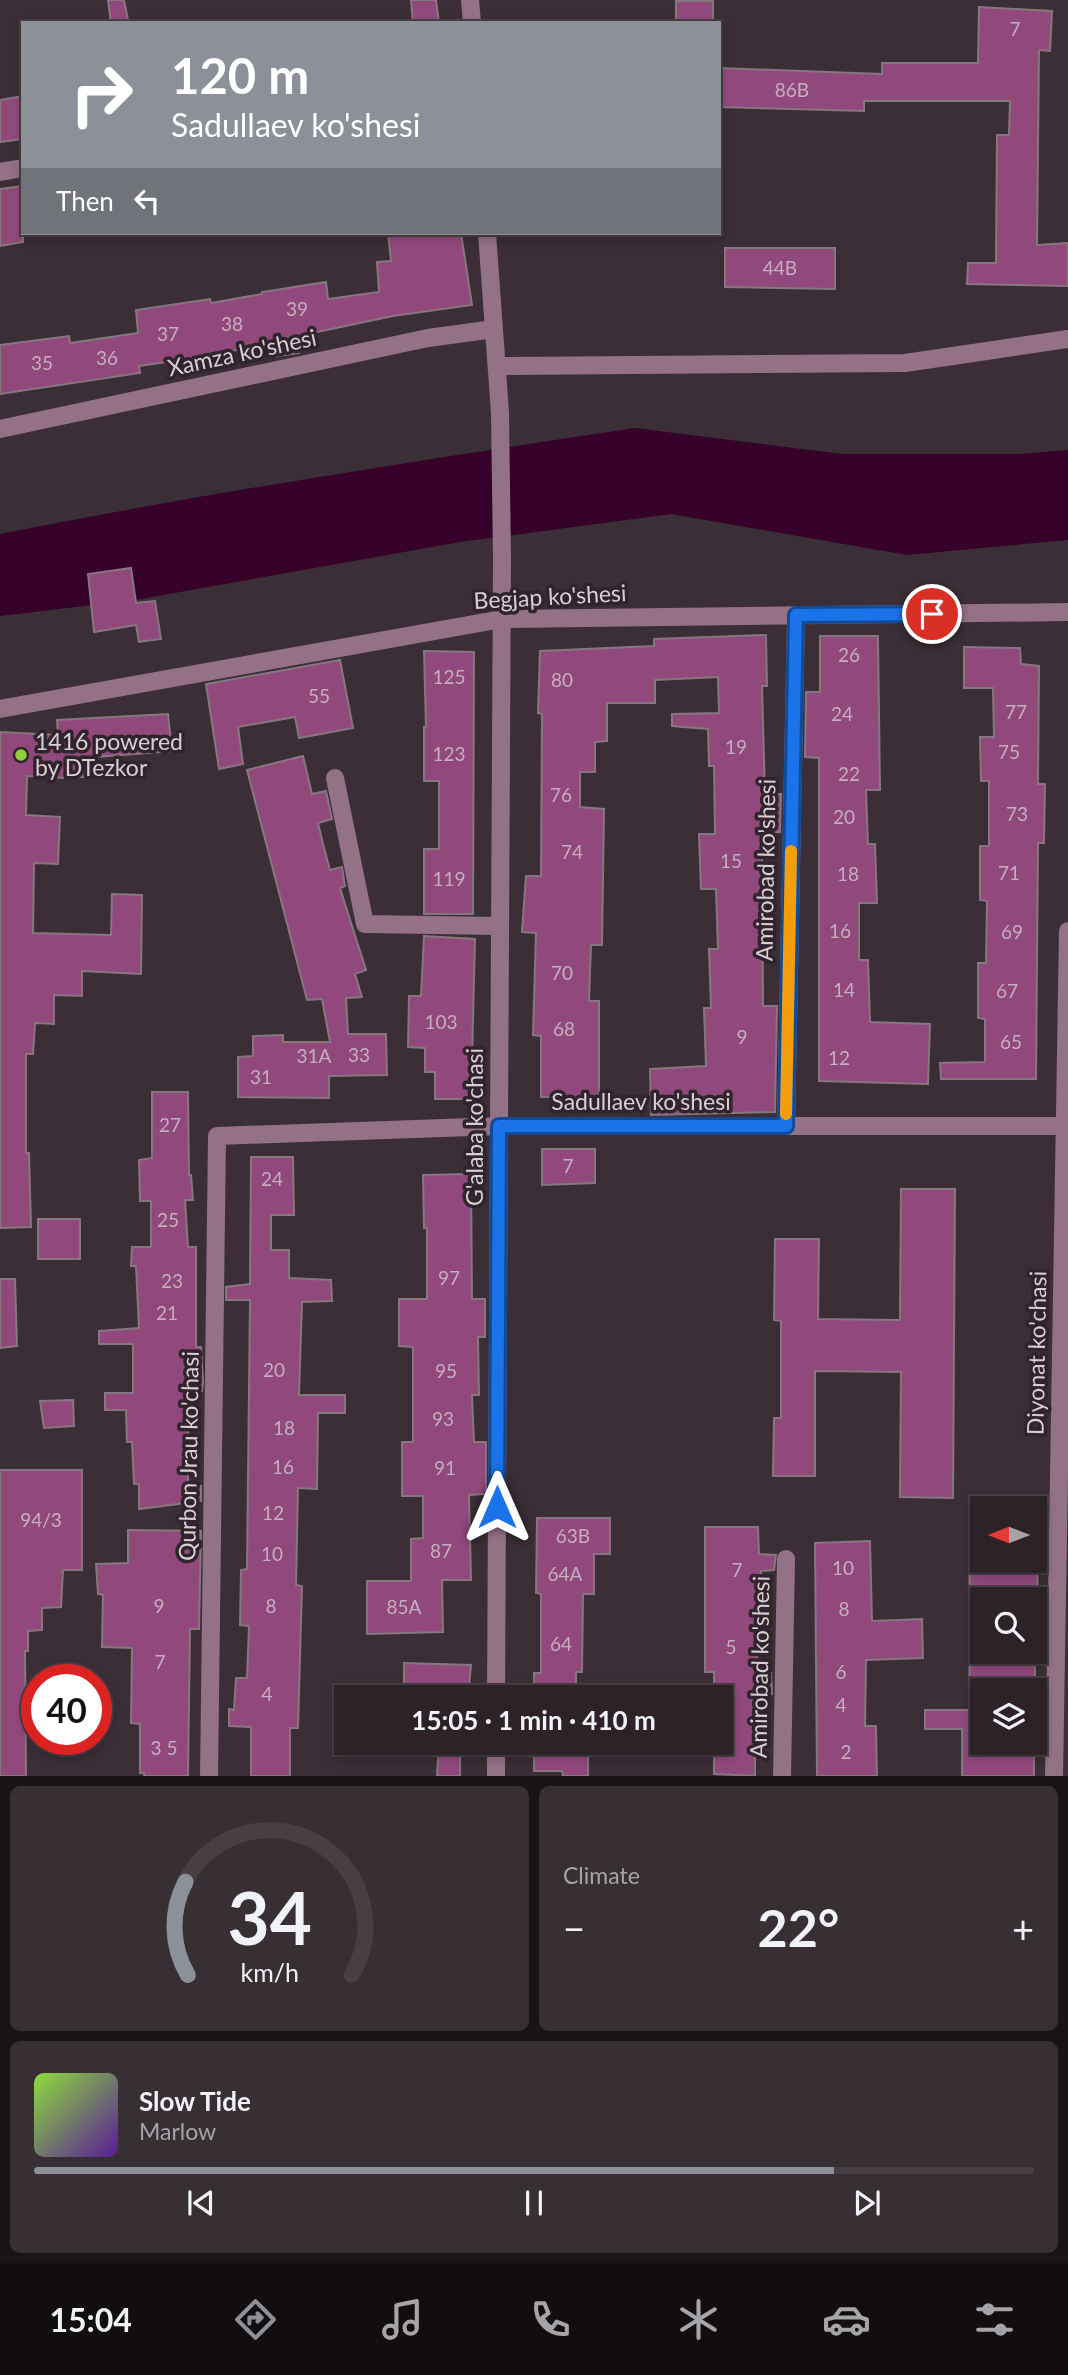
<!DOCTYPE html>
<meta charset="utf-8">
<style>
:root{--surface:#2c2228;--page:#382f34;--text:#f1f3f6;--muted:#a6a4a8;--line:#483f45;--accent:#8c9099}
body{margin:0;font-family:Lato,sans-serif;background:var(--page);color:var(--text);height:100vh;display:flex;flex-direction:column;font-size:26px;white-space:nowrap}
*{box-sizing:border-box;margin:0}
p{font-size:23px;color:var(--muted)}
.icon{flex:none;width:38px;height:38px;fill:none;stroke:currentColor;stroke-width:2;stroke-linecap:round;stroke-linejoin:round}
.map{position:relative;height:1776px;overflow:hidden}
.panel{display:flex;flex-direction:column;gap:10px;padding:10px;background:#181316;flex:1}
.panel>*{flex:none}
.banner{position:absolute;left:21px;top:21px;width:700px;height:214px;border-radius:0px;box-shadow:0 4px 10px #0003,0 0 0 2px var(--line);background:#8c9099;color:#fff;overflow:hidden}
.needle{width:46px;rotate:270deg}
.controls{position:absolute;left:970px;top:1496px;display:grid;gap:14px}
.controls a{display:grid;place-items:center;width:77px;height:77px;border-radius:0px;background:var(--surface);box-shadow:0 4px 10px #0003,0 0 0 2px var(--line);font-size:35px}
.speed{position:absolute;left:21px;top:1664px;display:flex;gap:14px;font-size:35px;font-weight:700;text-align:center}
.speed>*{display:grid;place-content:center;width:91px;height:91px;border-radius:50%;background:var(--surface);box-shadow:0 4px 10px #0003,0 0 0 2px var(--line);line-height:1}
.speed .limit{border:10px solid #d22;background:#fff;color:#111}
.pin{position:absolute;display:grid;place-items:center;width:60px;height:60px;color:#fff;margin:-30px;border:4px solid #fff;border-radius:50%;box-shadow:0 2px 7px #0007}
.me{position:absolute;width:77px;margin:-38px;rotate:0deg;stroke-linejoin:round;filter:drop-shadow(0 0 5px #0008)}
.turn{display:flex;align-items:center;gap:24px;height:147px;padding:0 35px;font-size:32px}
.turn .icon{width:91px;height:91px;stroke-width:2.5}
.turn b{display:block;font-size:49px;line-height:60px}
.then{display:flex;align-items:center;height:66px;padding:0 35px;background:#0003;gap:14px;font-size:26px}
.big{font-size:52px;font-weight:700;line-height:1.1}
.panel .card{flex:1;display:flex;flex-direction:column;justify-content:center;gap:10px;min-width:0;padding:0 24px;border-radius:10px;background:var(--page)}
.panel .dial{align-items:center;gap:0}
.dial svg{height:182px;overflow:visible;fill:none;stroke:var(--line);stroke-width:7;stroke-linecap:round;text-anchor:middle}
.dial text{fill:var(--text);stroke:none}
.song{display:flex;align-items:center;gap:21px}
.cover{width:84px;height:84px;border-radius:10px;background:linear-gradient(135deg,hsl(90 70% 55%),hsl(270 70% 35%))}
.played{height:7px;border-radius:4px;background:linear-gradient(90deg,var(--accent) 80%,var(--line) 80%)}
.keys{display:flex;justify-content:space-around;direction:ltr}
.heat{display:flex;justify-content:space-between;align-items:center;font-size:38px;direction:ltr}
.panel .tiles{flex:1;display:grid;gap:10px;grid-template-columns:1fr 1fr}
.card:last-child{grid-column:span 2}
.trip{position:absolute;left:334px;top:1685px;width:399px;height:70px;border-radius:0px;background:var(--surface);box-shadow:0 4px 10px #0003,0 0 0 2px var(--line);font-weight:700;line-height:70px;text-align:center}
.menu{display:flex;height:112px;justify-content:space-around;align-items:center;background:#120e10;color:var(--muted)}
.menu .icon{width:49px;height:49px}
.menu .active{color:var(--accent)}
.menu b{font-size:32px;color:var(--text)}
.map>svg:first-child{display:block}
.water{fill:#36022a}
.building{fill:#91497c;stroke:#867680;stroke-width:2}
.lines{fill:none;stroke-linecap:round;stroke-linejoin:round}
.minor{stroke:#937187;stroke-width:18}
.route-casing{stroke:#114b97;stroke-width:18}
.route{stroke:#1a73e8;stroke-width:12}
.slow{stroke:#f59e0b;stroke-width:12}
.poi-dot{fill:#91cd3f;stroke:#31242c;stroke-width:2.5}
.labels{text-anchor:middle;stroke-width:7;stroke-linejoin:round;paint-order:stroke}
.number-label{font-size:19px;fill:#c6aebf}
.street-label{font-size:23px;fill:#d8cfd5;stroke:#31242c}
.poi-label{font-size:23px;fill:#d8cfd5;stroke:#31242c;text-anchor:start}
</style>
<div class="map">
<svg width="1068" height="1777" viewBox="0 0 1068 1777">
<rect width="100%" height="100%" fill="#3b2e36"/>
<path class="water" d="M635,428L842,454H1020L1068,450V540L907,555L671,514L460,542L135,600L0,616V534C211,492 423,460 635,428Z"/>
<path class="building" d="M108,0H124L128,20L111,23Z
M411,0H436L439,23H413Z
M676,1H713V23H676Z
M979,7L1052,11L1050,51L1039,50L1037,245L1068,243V286L967,284L968,263H996L997,135H1009L1010,101H864V111L719,107V68L882,74V63H978Z
M23,96V139L0,142V100Z
M23,186V242L0,246V189Z
M388,233H461L472,305L393,316L298,336L299,353L271,357L269,344L201,357L139,366L140,373L0,394V345L69,336L70,343L138,333L136,310L210,299L211,303L262,294V292L326,282L328,299L379,292L377,262L391,261Z
M725,248H835V289L725,287Z
M131,568L136,603L155,601L161,639L139,642L136,625L94,632L88,574Z
M766,635L767,686H762L765,794H781L780,832H762L763,1006H777L775,1112L651,1115L650,1069L706,1066L704,1008H711L709,949H718L716,889H701L699,834H715L714,766H709L708,729L672,726V714L719,713L718,677L655,680V703H607V741L595,742V772H580V807L604,809L602,945H591L589,1001H599V1097H541V1036L533,1035L536,933L522,932L526,876H541L542,714L538,713L540,651L654,646V639Z
M820,636H878L880,790H866L868,844H875L877,903H859V960H868L870,1022L930,1024L928,1084L819,1081V758L805,757L806,692H820Z
M964,647L1020,648L1021,664L1039,666L1038,784H1045L1044,843H1038L1036,1079H941L940,1063L985,1062V1019L978,1018V963H986L987,901L980,900V846H989V781H981L980,737H994L993,688H964Z
M424,651L474,652L473,914H424V849H439V781H424V727H426Z
M340,660L353,728L299,738L295,717L238,727L243,764L219,769L206,684Z
M168,714L172,751L96,757L97,776L66,778L27,776L26,815L60,817L58,864L34,863L33,933L111,935L112,894L142,895L141,974L82,971V996L54,995V1024L35,1023L33,1054H26V1153H29L31,1227L0,1228V732L58,735L57,720Z
M303,756L312,794L326,791L332,819L318,823L323,844L330,870L342,867L345,886L340,888L366,970L355,974L362,997L346,998L348,1034H386L387,1075L329,1076V1098L238,1097V1057L253,1056V1036L283,1035V1042H330L322,999L307,1000L247,770Z
M424,936L475,939L471,1099H435V1072H425V1048L408,1047L409,996H421Z
M152,1092H188L189,1175H191L193,1200H185L188,1247H196V1347H201L203,1382L202,1391H188V1486H201V1501L139,1509V1484H134L132,1442H127L126,1410H105V1393H133V1344H99V1331L139,1328L136,1266H131L132,1247H151V1201H140L139,1160L152,1158Z
M542,1149H595V1183L542,1185Z
M251,1157H293L294,1215H271V1250H289V1278L331,1280L332,1301L302,1302L299,1395H345V1413H318L317,1489L298,1488L296,1585L302,1586L298,1728H290V1776H251V1727L229,1726V1709L234,1710L236,1678H247L249,1626L240,1625L241,1570L247,1569L250,1300H226V1287L250,1284Z
M471,1174L472,1299H485V1337H478L479,1395H472L474,1442H486V1494L469,1495L471,1580H442L443,1632L367,1634V1581H411V1539L423,1538V1496H402V1442H413V1347L399,1346V1299H427V1228H424L423,1175Z
M901,1189H955L953,1498L900,1497L901,1372L815,1371V1476H773L774,1418H781V1321L774,1320L775,1239H819L818,1319L900,1320Z
M38,1219H80V1259H38Z
M0,1279H15L17,1346L0,1348Z
M73,1400L74,1426L44,1428L40,1401Z
M0,1470H82V1570H63L61,1607L42,1608V1630L28,1631V1651H25L26,1776H0Z
M537,1518H610V1554H594V1594H583L582,1672H576V1698H534V1673H541V1594L536,1593Z
M705,1527H758L759,1554L776,1555L774,1570L761,1571V1622H757V1673H771L772,1694L755,1695V1776L714,1774V1743H721V1698H714V1672H705Z
M128,1530L201,1531L199,1629H190L188,1776H144V1773H140V1724L131,1723L132,1648L102,1647L103,1595L98,1594L96,1564L128,1563Z
M870,1541L872,1621L922,1619L923,1658L866,1660L865,1726H876L877,1776H817L815,1543Z
M969,1561H1037L1038,1600H970Z
M970,1652H1035V1690H969Z
M404,1663L471,1665L468,1698H441L442,1685L404,1684Z
M925,1710H982V1743H1034V1776H962V1729H925Z
M439,1743H460V1776H437Z
M534,1743H588V1776H563L562,1771H534Z"/>
<g class="lines">
<path class="minor" d="M470,0L472,23
M0,172L23,168
M487,233L500,413L502,557L496,1698
M497,366L905,363L1068,339
M0,429L428,338L494,329
M0,709L502,619L1068,612
M335,778L365,924L500,926
M786,1126L796,615
M209,1777L217,1136L499,1126H1065
M496,1777V1743
M782,1777L786,1559
M1054,1777L1068,931"/>
</g>
<g class="lines">
<g class="route-casing">
<path id="route" d="M497,1507L499,1126H786L796,615L932,614"/>
</g>
<use href="#route" class="route"/>
<path class="slow" d="M786,1114L791,851"/>
</g>
<circle class="poi-dot" cx="21" cy="755" r="7"/>
<g class="labels">
<g class="number-label">
<text x="1015" y="36">7</text>
<text x="792" y="97">86B</text>
<text x="780" y="275">44B</text>
<text x="297" y="316">39</text>
<text x="232" y="331">38</text>
<text x="168" y="341">37</text>
<text x="107" y="365">36</text>
<text x="42" y="370">35</text>
<text x="849" y="662">26</text>
<text x="449" y="684">125</text>
<text x="562" y="687">80</text>
<text x="319" y="703">55</text>
<text x="1016" y="719">77</text>
<text x="842" y="721">24</text>
<text x="736" y="754">19</text>
<text x="1009" y="759">75</text>
<text x="449" y="761">123</text>
<text x="849" y="781">22</text>
<text x="561" y="802">76</text>
<text x="1017" y="821">73</text>
<text x="844" y="824">20</text>
<text x="572" y="859">74</text>
<text x="731" y="868">15</text>
<text x="1009" y="880">71</text>
<text x="848" y="881">18</text>
<text x="449" y="886">119</text>
<text x="840" y="938">16</text>
<text x="1012" y="939">69</text>
<text x="562" y="980">70</text>
<text x="844" y="997">14</text>
<text x="1007" y="998">67</text>
<text x="441" y="1029">103</text>
<text x="564" y="1036">68</text>
<text x="742" y="1044">9</text>
<text x="1011" y="1049">65</text>
<text x="359" y="1062">33</text>
<text x="314" y="1063">31A</text>
<text x="839" y="1065">12</text>
<text x="261" y="1084">31</text>
<text x="170" y="1132">27</text>
<text x="568" y="1173">7</text>
<text x="272" y="1186">24</text>
<text x="168" y="1227">25</text>
<text x="449" y="1285">97</text>
<text x="172" y="1288">23</text>
<text x="167" y="1320">21</text>
<text x="274" y="1377">20</text>
<text x="446" y="1378">95</text>
<text x="443" y="1426">93</text>
<text x="284" y="1435">18</text>
<text x="283" y="1474">16</text>
<text x="445" y="1475">91</text>
<text x="273" y="1520">12</text>
<text x="41" y="1527">94/3</text>
<text x="573" y="1543">63B</text>
<text x="441" y="1558">87</text>
<text x="272" y="1561">10</text>
<text x="843" y="1575">10</text>
<text x="737" y="1577">7</text>
<text x="565" y="1581">64A</text>
<text x="159" y="1613">9</text>
<text x="271" y="1613">8</text>
<text x="404" y="1614">85A</text>
<text x="844" y="1616">8</text>
<text x="561" y="1651">64</text>
<text x="731" y="1654">5</text>
<text x="160" y="1669">7</text>
<text x="841" y="1679">6</text>
<text x="267" y="1701">4</text>
<text x="841" y="1712">4</text>
<text x="164" y="1755">3 5</text>
<text x="846" y="1759">2</text>
</g>
<g class="street-label">
<text transform="translate(242 353) rotate(-12)" y="8">Xamza ko'shesi</text>
<text transform="translate(550 597) rotate(-3)" y="8">Begjap ko'shesi</text>
<text transform="translate(766 870) rotate(-89)" y="8">Amirobad ko'shesi</text>
<text x="641" y="1110">Sadullaev ko'shesi</text>
<text transform="translate(475 1127) rotate(-90)" y="8">G'alaba ko'chasi</text>
<text transform="translate(1037 1353) rotate(-89)" y="8">Diyonat ko'chasi</text>
<text transform="translate(189 1456) rotate(-89)" y="8">Qurbon Jrau ko'chasi</text>
<text transform="translate(760 1667) rotate(-89)" y="8">Amirobad ko'shesi</text>
</g>
<g class="poi-label">
<text x="35" y="750">1416 powered<tspan x="35" dy="26">by DTezkor</tspan></text>
</g>
</g>
</svg>
<div class="controls">
<a><svg class="needle" viewBox="-14 -14 28 28"><path d="M0-13l5 13h-10z" fill="#e53935"/><path d="M0 13l5-13h-10z" fill="#a6a4a8"/></svg></a>
<a><svg class="icon" aria-label="search" viewBox="0 0 24 24"><circle cx="10" cy="10" r="6"/><path d="M15 15l6 6"/></svg></a>
<a><svg class="icon" aria-label="layers" viewBox="0 0 24 24"><path d="M12 4l9 5-9 5-9-5zM3 14l9 5 9-5"/></svg></a>
</div>
<div class="speed"><div class="limit">40</div></div>
<div class="pin" style="left:932px;top:614px;background:#d93025"><svg class="icon" aria-label="arrive" viewBox="0 0 24 24"><path d="M6 21V4h12l-3 4 3 4H6"/></svg></div>
<svg class="me" style="left:497px;top:1507px" viewBox="-20 -20 40 40"><path d="M0-17L14 15 0 8-14 15z" fill="#1a73e8" stroke="#fff" stroke-width="4"/></svg>
<div class="trip">15:05 · 1 min · 410 m</div>
<div class="banner">
<div class="turn"><svg class="icon" aria-label="right" viewBox="0 0 24 24"><path d="M7 20v-9h11M14 6l5 5-5 5"/></svg><div><b>120 m</b>Sadullaev ko'shesi</div></div>
<div class="then">Then<svg class="icon" aria-label="left" viewBox="0 0 24 24"><path d="M17 20v-9H6M10 6l-5 5 5 5"/></svg></div>
</div>
</div>
<section class="panel">
<div class="tiles">
<div class="card dial"><svg viewBox="0 0 100 80">
<path d="M14 69A42 42 0 1 1 86 69"/>
<path d="M14 69A42 42 0 0 1 13 28" stroke="#8c9099"/>
<text x="50" y="56" font-size="32" font-weight="700">34</text>
<text x="50" y="72" font-size="11">km/h</text>
</svg></div>
<div class="card"><p>Climate</p>
<div class="heat"><a>−</a><b class="big">22°</b><a>+</a></div>
</div>
<div class="card">
<div class="song"><i class="cover"></i><div><b>Slow Tide</b><p>Marlow</p></div></div>
<div class="played"></div>
<div class="keys"><svg class="icon" aria-label="previous" viewBox="0 0 24 24"><path d="M18 5L8 12l10 7zM5 5v14"/></svg><svg class="icon" aria-label="pause" viewBox="0 0 24 24"><path d="M8 5v14M16 5v14"/></svg><svg class="icon" aria-label="next" viewBox="0 0 24 24"><path d="M6 5l10 7-10 7zM19 5v14"/></svg></div>
</div>
</div>
</section>
<nav class="menu">
<b>15:04</b>
<svg class="icon active" aria-label="directions" viewBox="0 0 24 24"><path d="M12 3l9 9-9 9-9-9zM9 14v-3h6M13 9l2 2-2 2"/></svg>
<svg class="icon" aria-label="music" viewBox="0 0 24 24"><path d="M9 18V5l10-2v13"/><circle cx="6" cy="18" r="3"/><circle cx="16" cy="16" r="3"/></svg>
<svg class="icon" aria-label="phone" viewBox="0 0 24 24"><path d="M5 4h4l2 5-3 2q2 4 5 5l2-3 5 2v4C11 20 4 13 5 4z"/></svg>
<svg class="icon" aria-label="climate" viewBox="0 0 24 24"><path d="M12 3v18M4 7l16 10M4 17L20 7"/></svg>
<svg class="icon" aria-label="car" viewBox="0 0 24 24"><path d="M5 17H2v-5l4-1 3-4h7l3 4 3 1v5h-3M9 17h6M6 11h13"/><circle cx="7" cy="17" r="2"/><circle cx="17" cy="17" r="2"/></svg>
<svg class="icon" aria-label="filters" viewBox="0 0 24 24"><path d="M4 7h16M4 17h16"/><circle cx="9" cy="7" r="2"/><circle cx="15" cy="17" r="2"/></svg>
</nav>
